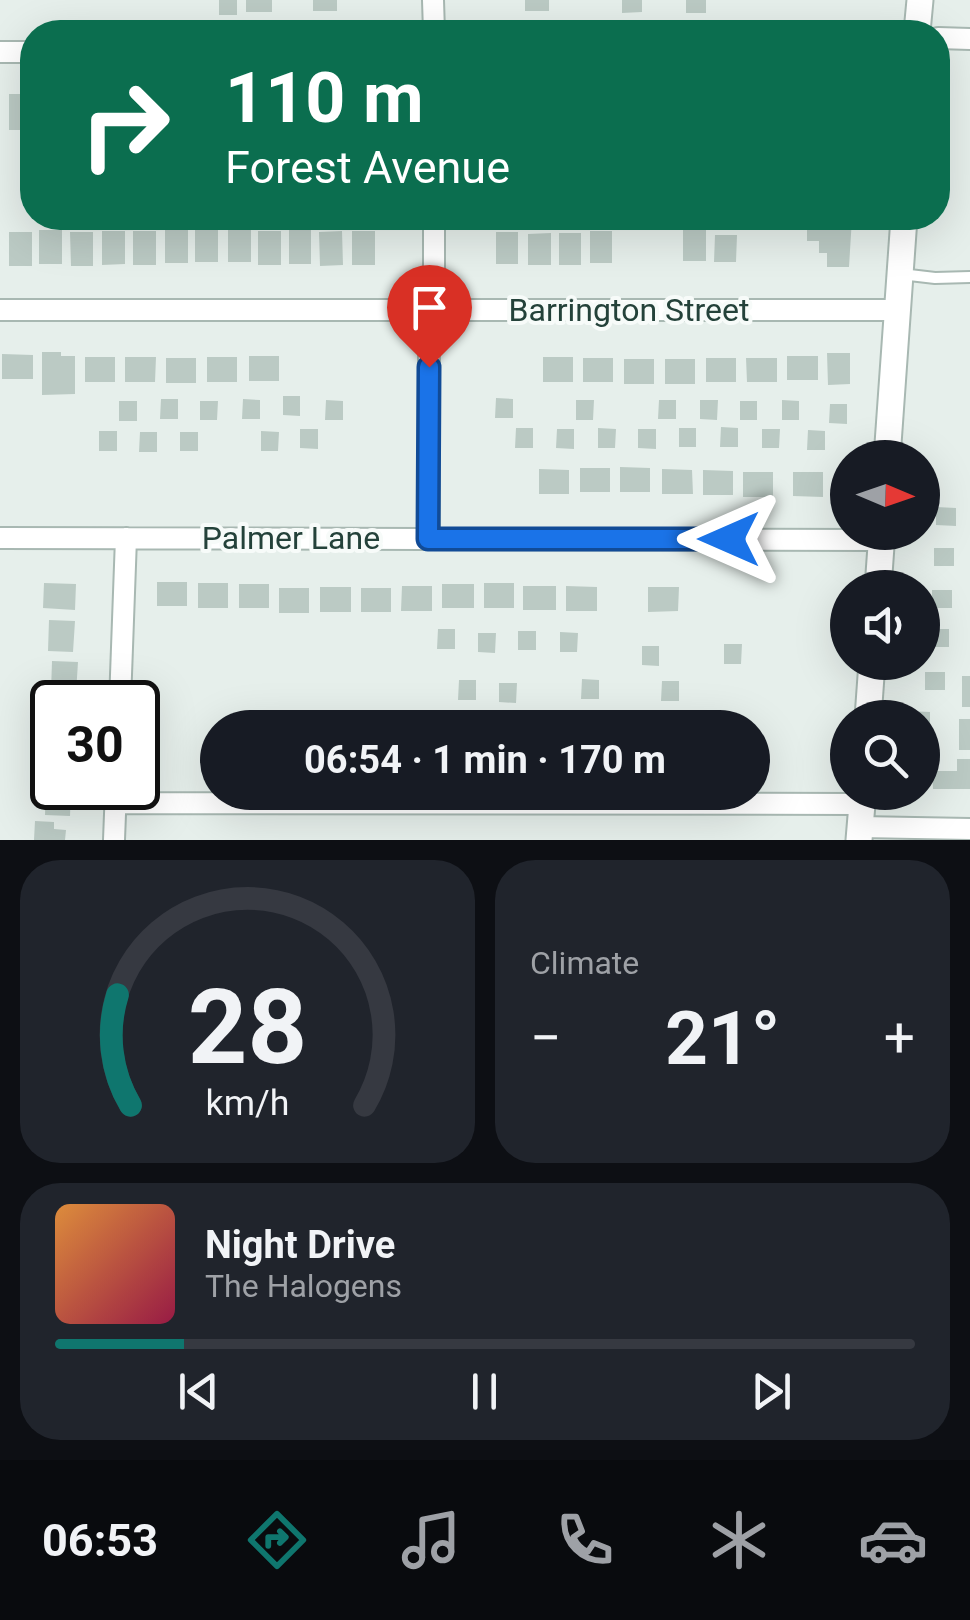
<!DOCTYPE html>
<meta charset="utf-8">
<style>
:root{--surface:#171b24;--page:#20242c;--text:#f1f3f6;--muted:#9ea1a6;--line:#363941;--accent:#0f766e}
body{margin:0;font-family:Roboto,sans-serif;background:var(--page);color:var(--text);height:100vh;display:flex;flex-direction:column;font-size:38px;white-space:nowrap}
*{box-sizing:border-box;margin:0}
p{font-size:32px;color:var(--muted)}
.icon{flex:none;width:55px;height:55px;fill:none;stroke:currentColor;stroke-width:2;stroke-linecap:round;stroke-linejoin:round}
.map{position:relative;height:840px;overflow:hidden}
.panel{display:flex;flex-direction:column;gap:20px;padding:20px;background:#0d0f14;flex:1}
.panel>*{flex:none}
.banner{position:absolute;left:20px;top:20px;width:930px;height:210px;border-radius:40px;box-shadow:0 10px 40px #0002;background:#0b6e4f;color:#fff;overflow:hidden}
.needle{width:65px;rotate:92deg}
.buttons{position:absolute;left:830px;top:440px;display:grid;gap:20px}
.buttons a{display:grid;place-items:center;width:110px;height:110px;border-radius:50%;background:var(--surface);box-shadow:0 10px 40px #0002;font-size:50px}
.speed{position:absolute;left:30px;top:680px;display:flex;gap:20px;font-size:50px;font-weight:700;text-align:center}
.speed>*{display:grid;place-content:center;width:130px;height:130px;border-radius:50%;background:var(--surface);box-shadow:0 10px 40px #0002;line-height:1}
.speed .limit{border:5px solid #111;border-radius:15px;background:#fff;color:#111}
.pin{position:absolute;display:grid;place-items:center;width:85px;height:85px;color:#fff;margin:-102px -42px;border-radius:50% 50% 50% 0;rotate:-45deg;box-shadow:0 0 10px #0007}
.pin .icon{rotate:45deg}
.me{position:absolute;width:110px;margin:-55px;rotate:270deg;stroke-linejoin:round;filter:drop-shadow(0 0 8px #0008)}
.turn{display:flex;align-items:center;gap:35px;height:210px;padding:0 40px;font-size:45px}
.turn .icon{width:130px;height:130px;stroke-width:2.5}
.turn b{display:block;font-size:70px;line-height:85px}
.big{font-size:75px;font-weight:700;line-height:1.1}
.panel .card{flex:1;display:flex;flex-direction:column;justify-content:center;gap:15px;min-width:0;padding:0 35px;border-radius:40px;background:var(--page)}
.panel .dial{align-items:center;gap:0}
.dial svg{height:260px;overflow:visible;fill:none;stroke:var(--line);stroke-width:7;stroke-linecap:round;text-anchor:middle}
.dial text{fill:var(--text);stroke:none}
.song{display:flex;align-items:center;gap:30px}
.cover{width:120px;height:120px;border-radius:15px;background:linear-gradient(135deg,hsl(30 70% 55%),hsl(340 70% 35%))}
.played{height:10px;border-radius:5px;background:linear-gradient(90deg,var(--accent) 15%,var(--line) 15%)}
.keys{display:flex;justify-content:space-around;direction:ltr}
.heat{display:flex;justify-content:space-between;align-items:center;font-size:55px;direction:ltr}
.panel .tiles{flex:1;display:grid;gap:20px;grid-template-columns:1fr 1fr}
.card:last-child{grid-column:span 2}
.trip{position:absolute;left:200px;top:710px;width:570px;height:100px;border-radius:50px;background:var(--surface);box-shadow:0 10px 40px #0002;font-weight:700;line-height:100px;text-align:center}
.menu{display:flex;height:160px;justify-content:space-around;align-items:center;background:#090b0e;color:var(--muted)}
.menu .icon{width:70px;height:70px}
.menu .active{color:var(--accent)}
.menu b{font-size:45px;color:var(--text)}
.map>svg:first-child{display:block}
.building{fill:#bbcac4}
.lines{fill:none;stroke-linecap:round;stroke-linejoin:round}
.service-casing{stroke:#a8b8b2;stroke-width:14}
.minor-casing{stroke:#a8b8b2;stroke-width:24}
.tertiary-casing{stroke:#a8b8b2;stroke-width:29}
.service{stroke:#fff;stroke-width:10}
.minor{stroke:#fff;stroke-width:20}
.tertiary{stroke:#fff;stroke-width:25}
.route-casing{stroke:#114b97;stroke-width:25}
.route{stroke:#1a73e8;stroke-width:18}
.labels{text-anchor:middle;stroke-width:8;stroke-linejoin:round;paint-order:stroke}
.street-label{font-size:32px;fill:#24423a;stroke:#f7fbf9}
</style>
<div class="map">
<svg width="970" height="840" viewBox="0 0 970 840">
<rect width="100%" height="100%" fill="#e6efeb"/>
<path class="building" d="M219,0H237V15H219Z
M246,0H272V12H246Z
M313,0H337V11H313Z
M525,0H549V11H525Z
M622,0H642V12L622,13Z
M686,0H706V13H686Z
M9,94H31V130H9Z
M821,218H852L849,267H827V253H819V241H807V226H821Z
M195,228H218V262H195Z
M228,228H251V262H228Z
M165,229H188V263H165Z
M683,229H706V261H683Z
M39,230H62V264H39Z
M289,230H311V264H289Z
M102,231H125V264L102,265Z
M133,231H156V265H133Z
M258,231H281V265H258Z
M342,231L343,265L320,266L319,232Z
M352,231H375V265H352Z
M590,231H612V263H590Z
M9,232H32V266H9Z
M70,232H93V266H71Z
M496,232H518V264H496Z
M551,233V265H528V234Z
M559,233H581V265H559Z
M715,235H737L736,262H714Z
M42,352H61V356H75V394L42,395Z
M827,353H850V384L828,385Z
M2,354L33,355V379H2Z
M249,356H279V381H249Z
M787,356H818V380H787Z
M85,357H115V382H85Z
M125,357H156L155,382H125Z
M207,357H237V382H207Z
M543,357H573V382H543Z
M166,358H196V383H166Z
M583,358H613V382H583Z
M706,358H736V382H706Z
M746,358H777V382H747Z
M624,359H654V384H624Z
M665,359H695V384H665Z
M283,396H300V416L283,415Z
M496,398L513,399V418H495Z
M161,399H178V419H160Z
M243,399L260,400V419H242Z
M326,400L343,401V420H325Z
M576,400H594L593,420H576Z
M659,400H676V419H658Z
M700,400H718L717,420L700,419Z
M782,400L799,401V420H782Z
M119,401H137V421H119Z
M200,401H218L217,420H200Z
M740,401H757V420H740Z
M830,404H847V424L829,423Z
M721,427L738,428V447H720Z
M516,428H533V448H515Z
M598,428L616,429L615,448H598Z
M679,428H696V447H679Z
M300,429H318V449L300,448Z
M557,429H574V449L556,448Z
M638,429H656V449L638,448Z
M762,429H780L779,448H762Z
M808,430L825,431V450H807Z
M99,431H117V451H99Z
M261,431L279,432L278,451H261Z
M140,432H157V452H139Z
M180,432H198V451H180Z
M620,467L650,468V492H620Z
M580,468H610V492H580Z
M539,469L569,470V494H539Z
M662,469L692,470L693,494H662Z
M703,470L733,471V495H703Z
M743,472H773V497H743Z
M793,472H823V497L793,496Z
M936,507L956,508V526L936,525Z
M934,548H954V566H934Z
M157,582H187V606H157Z
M44,583L76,584L75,610L43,608Z
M198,583H228V608H198Z
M484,583H514V608H484Z
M239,584H269V608H239Z
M442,584H474V608H442Z
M402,586H432V611H401Z
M523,586H556V610H523Z
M566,586L597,587V611H566Z
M320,587H351V612H320Z
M648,587H679L678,611L648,612Z
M279,588H309V613H279Z
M361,588H391V612H361Z
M932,590H952V608H932Z
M49,620L75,621L73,652L48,651Z
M438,629H455V649H437Z
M929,629H949V647H928Z
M518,631H536V650H518Z
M560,632L578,633L577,652H560Z
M478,633H496L495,653L478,652Z
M724,644H742L741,664H724Z
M642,646H659V666L642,665Z
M52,661L78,662L76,693L51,692Z
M925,672H945V690H925Z
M962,676H970V707H962Z
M582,679L599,680V699H581Z
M459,680H476V700H458Z
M662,681H679V701H661Z
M499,683H517L516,703L499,702Z
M908,711L930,712V734H922V718H908Z
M959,719H970V750H959Z
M957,759H970V789H933L932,771H957Z
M46,784H52V788H71L70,816L45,815Z
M35,821L54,822V829L66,830L65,840H34Z"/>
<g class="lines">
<g class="service-casing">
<path id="service" d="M901,274L935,278L970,277"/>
</g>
<g class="minor-casing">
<path id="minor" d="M433,0L434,32
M938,38L970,39
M0,52H32
M0,310H898
M0,538L881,540
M429,539V331L434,288V218
M120,702L126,538
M116,803L862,804
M860,827L970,829
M114,840L116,788"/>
</g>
<g class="tertiary-casing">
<path id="tertiary" d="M917,32L920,0
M887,458L904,218
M878,588L882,532
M868,718L872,662
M859,840L863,792"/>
</g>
<use href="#service" class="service"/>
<use href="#minor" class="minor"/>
<use href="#tertiary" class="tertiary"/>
</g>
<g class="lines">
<g class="route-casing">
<path id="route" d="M429,367L428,539H729"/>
</g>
<use href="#route" class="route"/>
</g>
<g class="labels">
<g class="street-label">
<text x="629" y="321">Barrington Street</text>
<text x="291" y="549">Palmer Lane</text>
</g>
</g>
</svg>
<div class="buttons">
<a><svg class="needle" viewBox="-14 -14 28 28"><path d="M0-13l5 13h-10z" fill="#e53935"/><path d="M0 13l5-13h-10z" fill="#9ea1a6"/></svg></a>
<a><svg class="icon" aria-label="sound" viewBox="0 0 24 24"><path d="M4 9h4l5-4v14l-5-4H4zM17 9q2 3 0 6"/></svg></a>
<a><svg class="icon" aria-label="search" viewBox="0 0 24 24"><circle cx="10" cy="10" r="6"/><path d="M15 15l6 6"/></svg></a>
</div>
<div class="speed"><div class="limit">30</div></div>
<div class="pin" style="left:429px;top:367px;background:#d93025"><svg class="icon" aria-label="arrive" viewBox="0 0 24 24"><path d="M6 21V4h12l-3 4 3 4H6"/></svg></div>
<svg class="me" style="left:729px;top:539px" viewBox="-20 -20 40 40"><path d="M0-17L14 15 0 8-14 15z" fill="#1a73e8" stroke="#fff" stroke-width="4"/></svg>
<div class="trip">06:54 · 1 min · 170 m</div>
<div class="banner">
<div class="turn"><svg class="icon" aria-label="right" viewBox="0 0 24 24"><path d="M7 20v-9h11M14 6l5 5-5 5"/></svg><div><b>110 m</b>Forest Avenue</div></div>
</div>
</div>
<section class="panel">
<div class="tiles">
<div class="card dial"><svg viewBox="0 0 100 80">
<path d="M14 69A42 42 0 1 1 86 69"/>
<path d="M14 69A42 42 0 0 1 10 35" stroke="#0f766e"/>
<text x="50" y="56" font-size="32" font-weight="700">28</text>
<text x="50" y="72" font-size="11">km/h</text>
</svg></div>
<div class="card"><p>Climate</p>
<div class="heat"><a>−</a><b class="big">21°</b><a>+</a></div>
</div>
<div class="card">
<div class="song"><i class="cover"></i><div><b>Night Drive</b><p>The Halogens</p></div></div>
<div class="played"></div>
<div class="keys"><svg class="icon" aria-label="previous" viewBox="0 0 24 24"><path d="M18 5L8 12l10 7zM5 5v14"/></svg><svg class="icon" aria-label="pause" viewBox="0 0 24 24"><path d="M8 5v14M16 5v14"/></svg><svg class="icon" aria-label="next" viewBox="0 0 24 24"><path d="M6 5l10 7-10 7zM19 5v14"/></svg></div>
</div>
</div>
</section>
<nav class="menu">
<b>06:53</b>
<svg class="icon active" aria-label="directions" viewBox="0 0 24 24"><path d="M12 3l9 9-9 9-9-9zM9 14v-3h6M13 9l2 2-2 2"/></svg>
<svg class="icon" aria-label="music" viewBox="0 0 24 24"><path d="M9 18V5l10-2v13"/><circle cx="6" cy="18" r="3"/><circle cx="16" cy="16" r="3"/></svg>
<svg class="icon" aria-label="phone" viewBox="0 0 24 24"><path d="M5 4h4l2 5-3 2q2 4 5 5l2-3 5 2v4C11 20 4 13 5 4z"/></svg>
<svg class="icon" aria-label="climate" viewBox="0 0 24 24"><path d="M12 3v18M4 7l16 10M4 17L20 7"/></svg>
<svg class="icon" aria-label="car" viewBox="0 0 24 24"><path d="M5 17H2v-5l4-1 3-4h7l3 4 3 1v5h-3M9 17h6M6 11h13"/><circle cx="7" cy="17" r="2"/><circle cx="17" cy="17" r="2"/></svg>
</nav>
